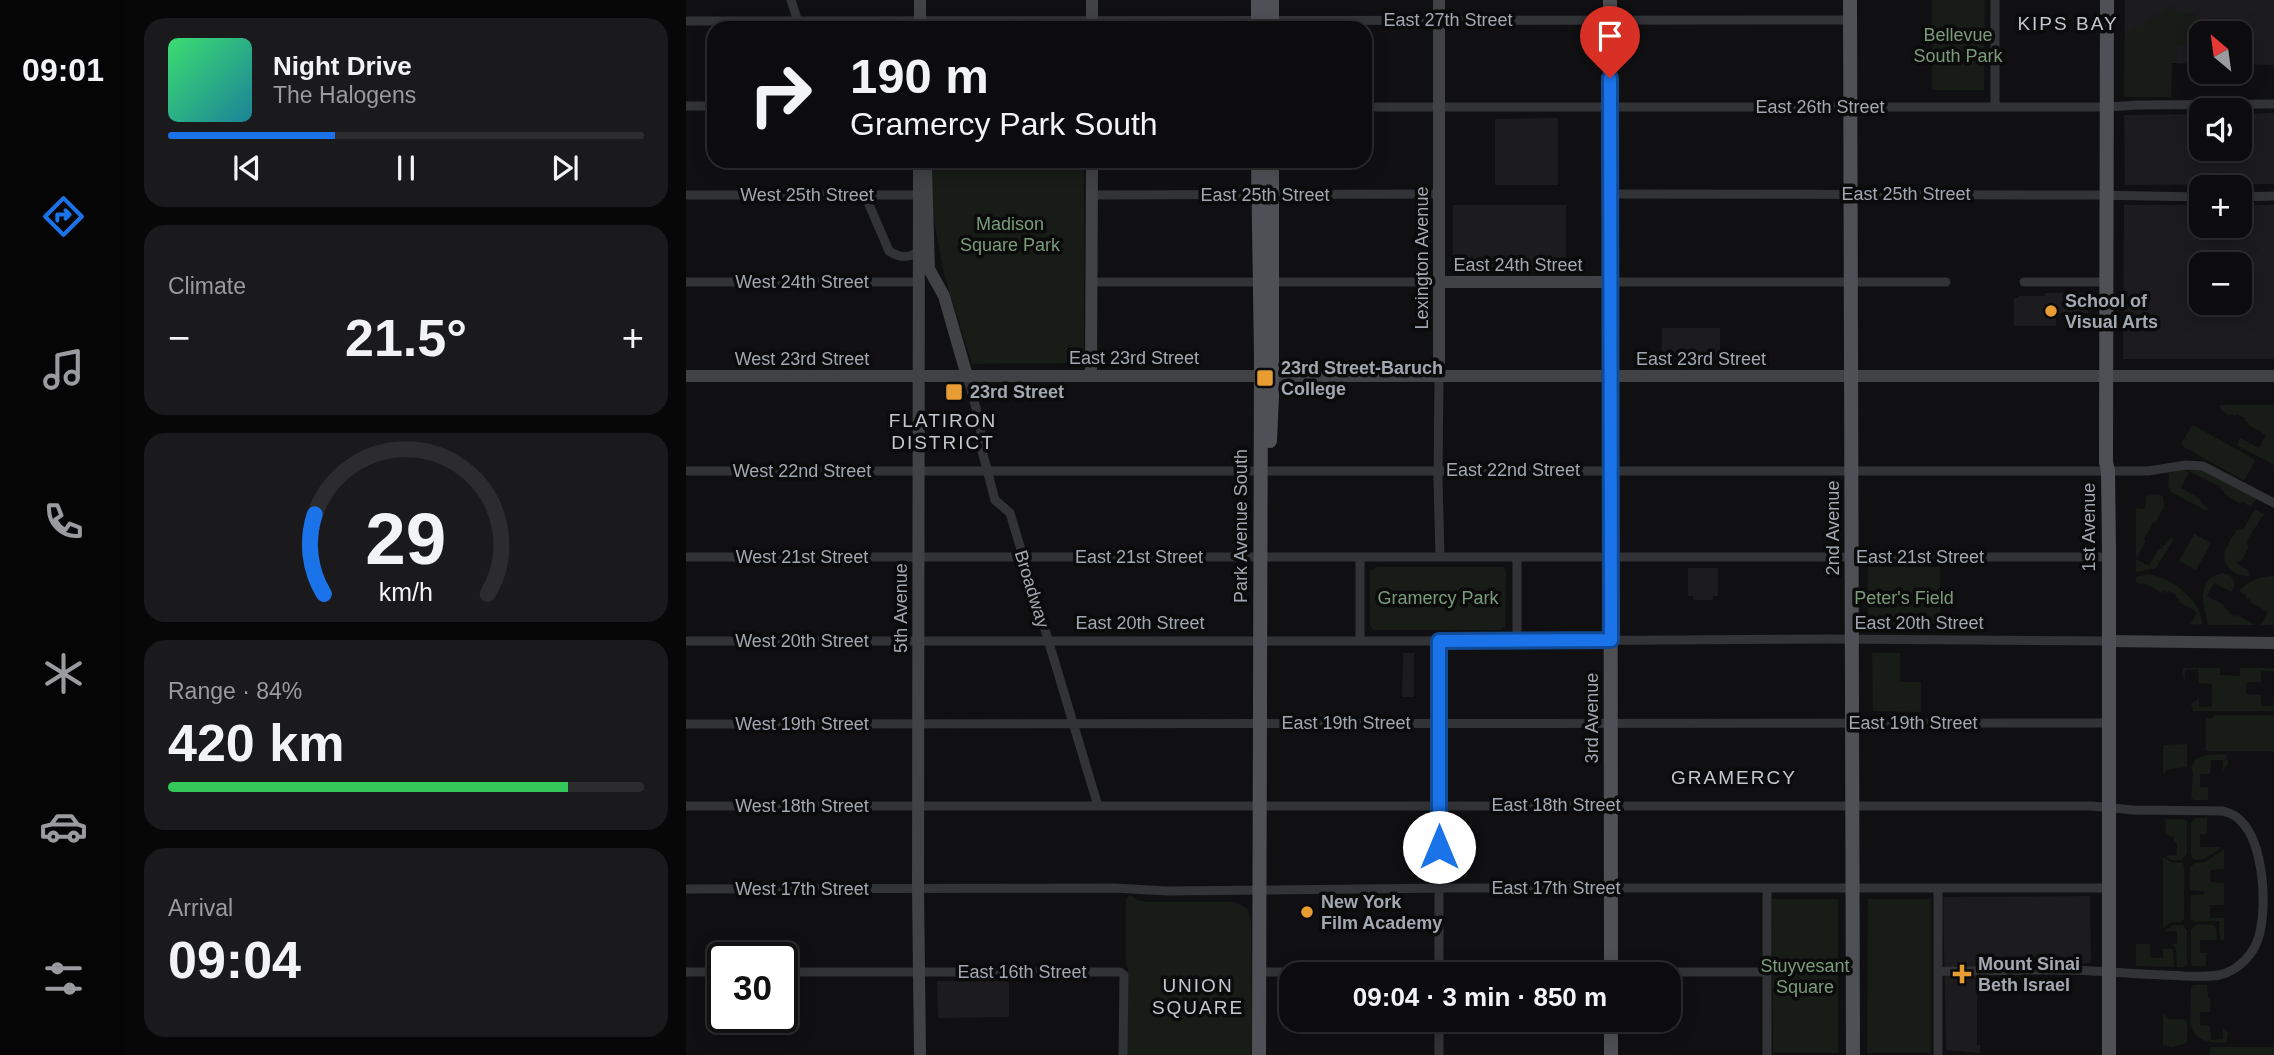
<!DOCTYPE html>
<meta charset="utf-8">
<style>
:root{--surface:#0c0c0e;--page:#1a1a1c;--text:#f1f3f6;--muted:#9a9b9e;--line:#2c2c2e;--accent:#1a73e8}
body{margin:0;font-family:Arial,sans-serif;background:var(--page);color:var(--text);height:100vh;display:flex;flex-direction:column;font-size:26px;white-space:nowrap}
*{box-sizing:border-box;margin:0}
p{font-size:23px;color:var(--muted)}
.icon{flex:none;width:38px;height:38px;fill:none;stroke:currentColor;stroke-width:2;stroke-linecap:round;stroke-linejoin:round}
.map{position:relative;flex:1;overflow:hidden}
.drawer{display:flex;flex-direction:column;gap:18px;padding:18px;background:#070708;width:560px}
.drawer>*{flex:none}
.hud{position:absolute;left:21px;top:21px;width:665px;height:147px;border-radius:21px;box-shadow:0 4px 18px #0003,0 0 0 2px var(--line);background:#0c0c0e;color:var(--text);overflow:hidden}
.needle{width:46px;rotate:331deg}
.fabs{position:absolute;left:1503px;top:21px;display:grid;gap:14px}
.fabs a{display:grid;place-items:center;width:63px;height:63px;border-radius:14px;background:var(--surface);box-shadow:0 4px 18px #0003,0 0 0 2px var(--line);font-size:35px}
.speed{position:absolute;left:21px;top:942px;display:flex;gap:14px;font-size:35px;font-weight:700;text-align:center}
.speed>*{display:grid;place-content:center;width:91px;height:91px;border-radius:50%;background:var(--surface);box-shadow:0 4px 18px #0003,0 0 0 2px var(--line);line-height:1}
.speed .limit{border:4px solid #111;border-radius:10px;background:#fff;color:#111}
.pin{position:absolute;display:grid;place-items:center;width:60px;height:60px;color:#fff;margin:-72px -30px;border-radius:50% 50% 50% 0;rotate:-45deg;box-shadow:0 0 7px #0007}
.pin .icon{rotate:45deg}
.me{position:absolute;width:77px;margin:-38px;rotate:0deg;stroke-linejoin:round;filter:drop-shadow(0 0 5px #0008)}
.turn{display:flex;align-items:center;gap:24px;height:147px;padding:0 28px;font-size:32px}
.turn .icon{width:91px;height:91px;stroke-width:2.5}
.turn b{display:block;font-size:49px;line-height:60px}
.big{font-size:52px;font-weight:600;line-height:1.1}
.drawer .widget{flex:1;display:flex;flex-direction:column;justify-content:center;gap:10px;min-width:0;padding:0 24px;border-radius:21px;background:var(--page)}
.drawer .dial{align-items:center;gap:0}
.dial svg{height:182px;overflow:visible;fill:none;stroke:var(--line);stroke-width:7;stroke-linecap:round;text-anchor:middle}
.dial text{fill:var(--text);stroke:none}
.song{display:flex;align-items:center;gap:21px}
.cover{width:84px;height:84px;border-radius:10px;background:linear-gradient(135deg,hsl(140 70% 55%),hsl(190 70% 35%))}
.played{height:7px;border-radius:4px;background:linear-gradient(90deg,var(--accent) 35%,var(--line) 35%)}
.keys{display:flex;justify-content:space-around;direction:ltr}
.heat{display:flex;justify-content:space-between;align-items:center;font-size:38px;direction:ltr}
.charge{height:10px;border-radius:5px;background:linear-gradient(90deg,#34c759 84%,var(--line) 0)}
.trip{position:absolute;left:593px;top:962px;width:402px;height:70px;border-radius:21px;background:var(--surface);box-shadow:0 4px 18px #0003,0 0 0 2px var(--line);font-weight:600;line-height:70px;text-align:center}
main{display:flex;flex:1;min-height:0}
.menu{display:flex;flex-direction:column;width:126px;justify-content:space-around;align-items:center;background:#050506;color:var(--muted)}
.menu .icon{width:49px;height:49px}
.menu .active{color:var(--accent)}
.menu b{font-size:32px;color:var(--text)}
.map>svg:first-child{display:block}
.built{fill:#1c1c1e;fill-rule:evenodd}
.green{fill:#171c17}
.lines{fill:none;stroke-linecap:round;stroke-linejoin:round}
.street{stroke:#313336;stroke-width:9}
.secondary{stroke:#404246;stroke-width:12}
.primary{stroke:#4e5055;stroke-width:14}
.route-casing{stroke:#114b97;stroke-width:18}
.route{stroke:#1a73e8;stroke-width:12}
.poi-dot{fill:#e89d32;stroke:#0b0b0c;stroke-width:2.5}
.labels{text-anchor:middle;stroke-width:7;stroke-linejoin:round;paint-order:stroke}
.street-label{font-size:18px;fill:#a2a8b2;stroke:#0b0b0c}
.park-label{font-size:18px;fill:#7a9c7a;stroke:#0b0b0c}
.poi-label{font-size:18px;font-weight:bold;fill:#a2a8b2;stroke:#0b0b0c;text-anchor:start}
.neighbourhood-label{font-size:19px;letter-spacing:2px;fill:#c3c7ce;stroke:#0b0b0c}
</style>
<main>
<nav class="menu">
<b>09:01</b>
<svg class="icon active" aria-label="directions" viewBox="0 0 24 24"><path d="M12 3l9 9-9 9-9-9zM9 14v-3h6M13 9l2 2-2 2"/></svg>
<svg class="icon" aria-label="music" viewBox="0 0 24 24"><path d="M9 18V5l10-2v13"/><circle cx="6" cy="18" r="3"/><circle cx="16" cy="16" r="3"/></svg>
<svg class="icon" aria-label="phone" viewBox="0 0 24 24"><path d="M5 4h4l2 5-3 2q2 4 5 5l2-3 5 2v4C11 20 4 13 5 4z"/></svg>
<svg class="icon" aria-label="climate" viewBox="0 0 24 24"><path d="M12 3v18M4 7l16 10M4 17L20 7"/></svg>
<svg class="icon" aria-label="car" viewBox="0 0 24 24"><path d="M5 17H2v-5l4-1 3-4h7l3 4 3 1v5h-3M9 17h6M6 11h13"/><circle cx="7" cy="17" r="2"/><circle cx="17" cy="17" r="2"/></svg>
<svg class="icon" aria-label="filters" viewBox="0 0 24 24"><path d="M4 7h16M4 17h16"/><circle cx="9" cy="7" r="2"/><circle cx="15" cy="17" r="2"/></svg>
</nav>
<section class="drawer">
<div class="widget">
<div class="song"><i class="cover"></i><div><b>Night Drive</b><p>The Halogens</p></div></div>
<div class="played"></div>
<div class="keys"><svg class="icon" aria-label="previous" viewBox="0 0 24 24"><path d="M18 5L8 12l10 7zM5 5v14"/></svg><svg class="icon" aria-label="pause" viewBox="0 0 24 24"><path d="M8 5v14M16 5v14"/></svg><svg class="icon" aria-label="next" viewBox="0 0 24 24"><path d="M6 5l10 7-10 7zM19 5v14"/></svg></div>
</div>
<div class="widget"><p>Climate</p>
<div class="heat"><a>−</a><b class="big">21.5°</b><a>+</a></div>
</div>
<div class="widget dial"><svg viewBox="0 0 100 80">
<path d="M14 69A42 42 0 1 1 86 69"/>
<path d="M14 69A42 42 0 0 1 10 34" stroke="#1a73e8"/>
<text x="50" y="56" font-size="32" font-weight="700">29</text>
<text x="50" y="72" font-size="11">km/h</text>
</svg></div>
<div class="widget"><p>Range · 84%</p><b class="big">420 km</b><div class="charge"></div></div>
<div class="widget"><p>Arrival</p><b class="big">09:04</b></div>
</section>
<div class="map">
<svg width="1588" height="1055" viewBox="0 0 1588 1055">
<rect width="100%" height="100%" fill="#101012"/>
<path class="built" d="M1439,0H1588V65L1554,64V33H1516L1515,64L1486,63L1485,97H1438Z
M1588,113V184L1439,185L1438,115L1515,114L1516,149H1554V114Z
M872,118V185H809V119Z
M767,205H880V272H767Z
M1438,205H1515L1516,226H1554V205H1588V359H1437ZM1554,264V303H1516V264Z
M1359,293H1404V308H1402V313H1370V326H1328V298H1333V296H1359Z
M976,328H1034V360L976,359Z
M1002,568H1032V596H1027V600H1007V596H1002Z
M717,653H728V697H716Z
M1404,896L1405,963L1291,966V1045H1294V1053L1260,1050L1257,897Z
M323,980V1017L252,1018L251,981Z"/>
<path class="green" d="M1246,0H1299L1298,90H1246Z
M1488,6V13H1511V33H1521H1516L1515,44L1491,46V61L1485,62V97H1438L1439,34L1484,7Z
M243,161H398V358L396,363L286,364L258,274L245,204Z
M1534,405H1588V465L1551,445L1554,438L1573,448L1580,435L1562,425L1563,423L1558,420L1559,418L1551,414L1550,416L1545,414L1544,416L1535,410Z
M1506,426H1509L1568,459L1569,462L1559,479L1557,480L1496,446L1495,443Z
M1501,468L1502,474L1495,488L1513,498L1516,504L1522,508L1521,511L1485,492L1482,487L1483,473Z
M1503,469H1514L1571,498L1565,507L1556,502L1555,504L1538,494L1539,492L1534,489L1535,487L1504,472Z
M1472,494L1477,497L1478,507L1469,523L1467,522C1464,528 1461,533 1458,540L1460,541L1450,559L1463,566L1473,548L1476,549L1478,545H1480L1484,537L1488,539L1470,568L1450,572V508L1459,509L1460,496Z
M1569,509L1578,514L1562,539L1561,545L1563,546L1555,562L1552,561L1551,564L1562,570L1563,576C1555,576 1548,574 1542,567C1532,555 1544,541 1551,530L1558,528Z
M1508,534L1525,543L1510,570L1493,561Z
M691,567H818L820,573L819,627L814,630H687L684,625V571Z
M1182,567H1254L1255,629L1182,630Z
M1536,573C1548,575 1551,582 1546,592L1528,583L1521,596L1539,606L1538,608L1542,610V612L1549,617L1551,615L1569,625H1522C1519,606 1511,593 1525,577Z
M1462,574C1485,577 1516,600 1516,624L1504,625L1511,612L1493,602L1494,600L1490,597V595L1483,591L1481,593L1477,590L1476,593L1458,583L1456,585L1450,582V577Z
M1588,576V625H1575L1582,612L1564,602L1565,600L1560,598L1561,596L1553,591C1562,581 1575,576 1588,576Z
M1186,653H1214V682H1235V712L1187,711Z
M1497,668H1534V675L1554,676V668H1588V680V671H1575V682H1561L1560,694L1575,695V706H1587L1588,695V711H1507L1505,704L1513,698V707H1526V684L1513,683L1512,669L1499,670V681L1496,674Z
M1527,715H1588V751H1520V718H1527Z
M1501,744V767L1483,769L1477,774V745Z
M1519,755L1540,754L1542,764L1537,771V760H1525L1524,774H1514V787H1522V800H1508L1505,798L1507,773L1505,767L1510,759Z
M1509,818H1521V834H1514V847H1536C1527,853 1518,863 1507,859L1505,854V823Z
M1479,819H1497L1501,821V854L1496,860H1485L1479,856L1491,855V843L1488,842V837L1483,836L1480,832Z
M1538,849V869L1524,870V882L1538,883V905H1524V918H1538V940H1534L1533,921L1509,922L1504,919L1505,895L1518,894V891L1504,890V867L1509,863L1519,862Z
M1477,857L1485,862L1497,863L1498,868V919L1495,922H1486L1477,928Z
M444,895L451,900L462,902H548L561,908L565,919L566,1055H441L442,969L440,963V898Z
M1086,899H1152V1053H1087Z
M1182,899H1245V1053H1181Z
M1511,924L1528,925L1530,928L1531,940H1514V953H1520V966H1507L1505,963V930Z
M1487,925H1497L1501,930V964L1498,967H1491L1490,949L1486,944H1491V931H1479Z
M1450,944H1464L1465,958H1477V949H1487L1488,967L1450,966Z
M1508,985H1521L1522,997L1524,999V1012H1514V1025L1524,1026L1525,1040L1537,1039V1027L1542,1033L1540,1043C1496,1043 1505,1022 1505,987Z
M1477,1013L1483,1019H1498L1501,1022V1043L1486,1047L1477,1045Z
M1524,1047H1588V1055H1524Z"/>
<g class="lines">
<path class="street" d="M105,0L112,22
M0,21L1164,20
M0,106H28
M679,107H1421L1452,105L1588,104
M1309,107V0
M925,194L1406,195L1516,197
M0,195H236
M179,195L203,251C213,258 225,259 233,250
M406,195L753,194
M1554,197L1588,196
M0,282H233
M405,282H753
M925,282H1260
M1338,282H1421
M281,376L295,426L294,443L309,500L324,513L412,806
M753,376L752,480L754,557
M0,471H1462L1500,465L1517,466L1588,503
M0,557H1423
M674,557V641
M831,557V641
M0,641H831L1143,639L1422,641
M753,641V975
M0,724L1423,723
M0,806H1406L1447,810L1537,811C1544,813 1550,815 1555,821C1578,844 1582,909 1572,939C1567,954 1555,967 1540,973C1527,978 1512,976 1498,976C1468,975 1438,973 1407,971C1356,968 1304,972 1252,971
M0,889L428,888L481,891L762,888H1424
M0,972H37
M96,972H434L438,975L437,1055
M573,972H1081
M753,1055V1020
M1081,1055V889
M1252,1055V888"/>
<path class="secondary" d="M234,0V28
M406,0V28
M233,161L232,889L234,1055
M240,170L243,269L258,296L281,376
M753,282H925
M405,375L406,161
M0,376H1588
M753,376V0
M1422,641L1588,643"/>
<path class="primary" d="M586,0V28
M924,0L925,975
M1164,0L1167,1055
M1421,0L1420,462L1422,471L1423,549V1055
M572,28V0
M572,161L575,356L573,1055
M584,441L586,396V161
M925,1055V1020"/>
</g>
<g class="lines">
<g class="route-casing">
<path id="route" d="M753,847V641L925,640L924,78"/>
</g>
<use href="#route" class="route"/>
</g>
<g class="poi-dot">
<circle cx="1365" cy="311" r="7"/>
<rect x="570" y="369" width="18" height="18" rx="3.5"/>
<rect x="259" y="383" width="18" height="18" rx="3.5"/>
<circle cx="621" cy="912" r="7"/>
<path d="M1272.5 963.5h7v7h7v7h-7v7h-7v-7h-7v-7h7z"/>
</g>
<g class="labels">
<g class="street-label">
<text x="762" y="26">East 27th Street</text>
<text x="1134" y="113">East 26th Street</text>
<text x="1220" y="200">East 25th Street</text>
<text x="121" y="201">West 25th Street</text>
<text x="579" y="201">East 25th Street</text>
<text transform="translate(736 258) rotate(-90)" y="6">Lexington Avenue</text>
<text x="832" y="271">East 24th Street</text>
<text x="116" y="288">West 24th Street</text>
<text x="448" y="364">East 23rd Street</text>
<text x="116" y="365">West 23rd Street</text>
<text x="1015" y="365">East 23rd Street</text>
<text x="827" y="476">East 22nd Street</text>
<text x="116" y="477">West 22nd Street</text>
<text transform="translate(555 526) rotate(-90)" y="6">Park Avenue South</text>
<text transform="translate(1403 527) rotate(-90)" y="6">1st Avenue</text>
<text transform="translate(1147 528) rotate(-90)" y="6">2nd Avenue</text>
<text x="116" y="563">West 21st Street</text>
<text x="453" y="563">East 21st Street</text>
<text x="1234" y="563">East 21st Street</text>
<text transform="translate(346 589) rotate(73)" y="6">Broadway</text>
<text transform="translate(215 608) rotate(-90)" y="6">5th Avenue</text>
<text x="454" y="629">East 20th Street</text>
<text x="1233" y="629">East 20th Street</text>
<text x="116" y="647">West 20th Street</text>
<text transform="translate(906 718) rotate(-90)" y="6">3rd Avenue</text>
<text x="660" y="729">East 19th Street</text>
<text x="1227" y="729">East 19th Street</text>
<text x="116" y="730">West 19th Street</text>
<text x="870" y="811">East 18th Street</text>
<text x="116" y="812">West 18th Street</text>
<text x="870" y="894">East 17th Street</text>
<text x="116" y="895">West 17th Street</text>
<text x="336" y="978">East 16th Street</text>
</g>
<g class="park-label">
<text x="1272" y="41">Bellevue<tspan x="1272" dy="21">South Park</tspan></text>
<text x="324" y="230">Madison<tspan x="324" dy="21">Square Park</tspan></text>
<text x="752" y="604">Gramercy Park</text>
<text x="1218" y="604">Peter's Field</text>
<text x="1119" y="972">Stuyvesant<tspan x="1119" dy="21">Square</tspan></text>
</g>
<g class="poi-label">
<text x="1379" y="307">School of<tspan x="1379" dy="21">Visual Arts</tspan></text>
<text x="595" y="374">23rd Street-Baruch<tspan x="595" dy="21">College</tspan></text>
<text x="284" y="398">23rd Street</text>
<text x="635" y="908">New York<tspan x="635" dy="21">Film Academy</tspan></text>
<text x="1292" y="970">Mount Sinai<tspan x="1292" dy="21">Beth Israel</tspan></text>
</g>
<g class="neighbourhood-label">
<text x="1382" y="30">KIPS BAY</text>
<text x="257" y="427">FLATIRON<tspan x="257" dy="22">DISTRICT</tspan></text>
<text x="1048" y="784">GRAMERCY</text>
<text x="512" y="992">UNION<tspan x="512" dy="22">SQUARE</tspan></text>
</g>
</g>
</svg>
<div class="fabs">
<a><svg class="needle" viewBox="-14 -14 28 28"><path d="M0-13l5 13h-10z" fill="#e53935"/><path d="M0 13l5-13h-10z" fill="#9a9b9e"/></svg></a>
<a><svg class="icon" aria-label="sound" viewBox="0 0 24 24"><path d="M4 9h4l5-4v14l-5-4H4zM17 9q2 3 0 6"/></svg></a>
<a>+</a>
<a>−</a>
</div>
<div class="speed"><div class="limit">30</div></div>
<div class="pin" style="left:924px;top:78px;background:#d93025"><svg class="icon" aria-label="arrive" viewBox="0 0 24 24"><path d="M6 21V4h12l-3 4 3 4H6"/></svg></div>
<svg class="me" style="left:753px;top:847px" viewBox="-20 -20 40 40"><circle r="19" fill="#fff"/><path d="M0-13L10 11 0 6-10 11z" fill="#1a73e8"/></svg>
<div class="trip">09:04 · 3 min · 850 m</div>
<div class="hud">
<div class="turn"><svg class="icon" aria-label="right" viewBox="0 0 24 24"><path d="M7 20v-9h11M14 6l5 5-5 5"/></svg><div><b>190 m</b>Gramercy Park South</div></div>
</div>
</div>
</main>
